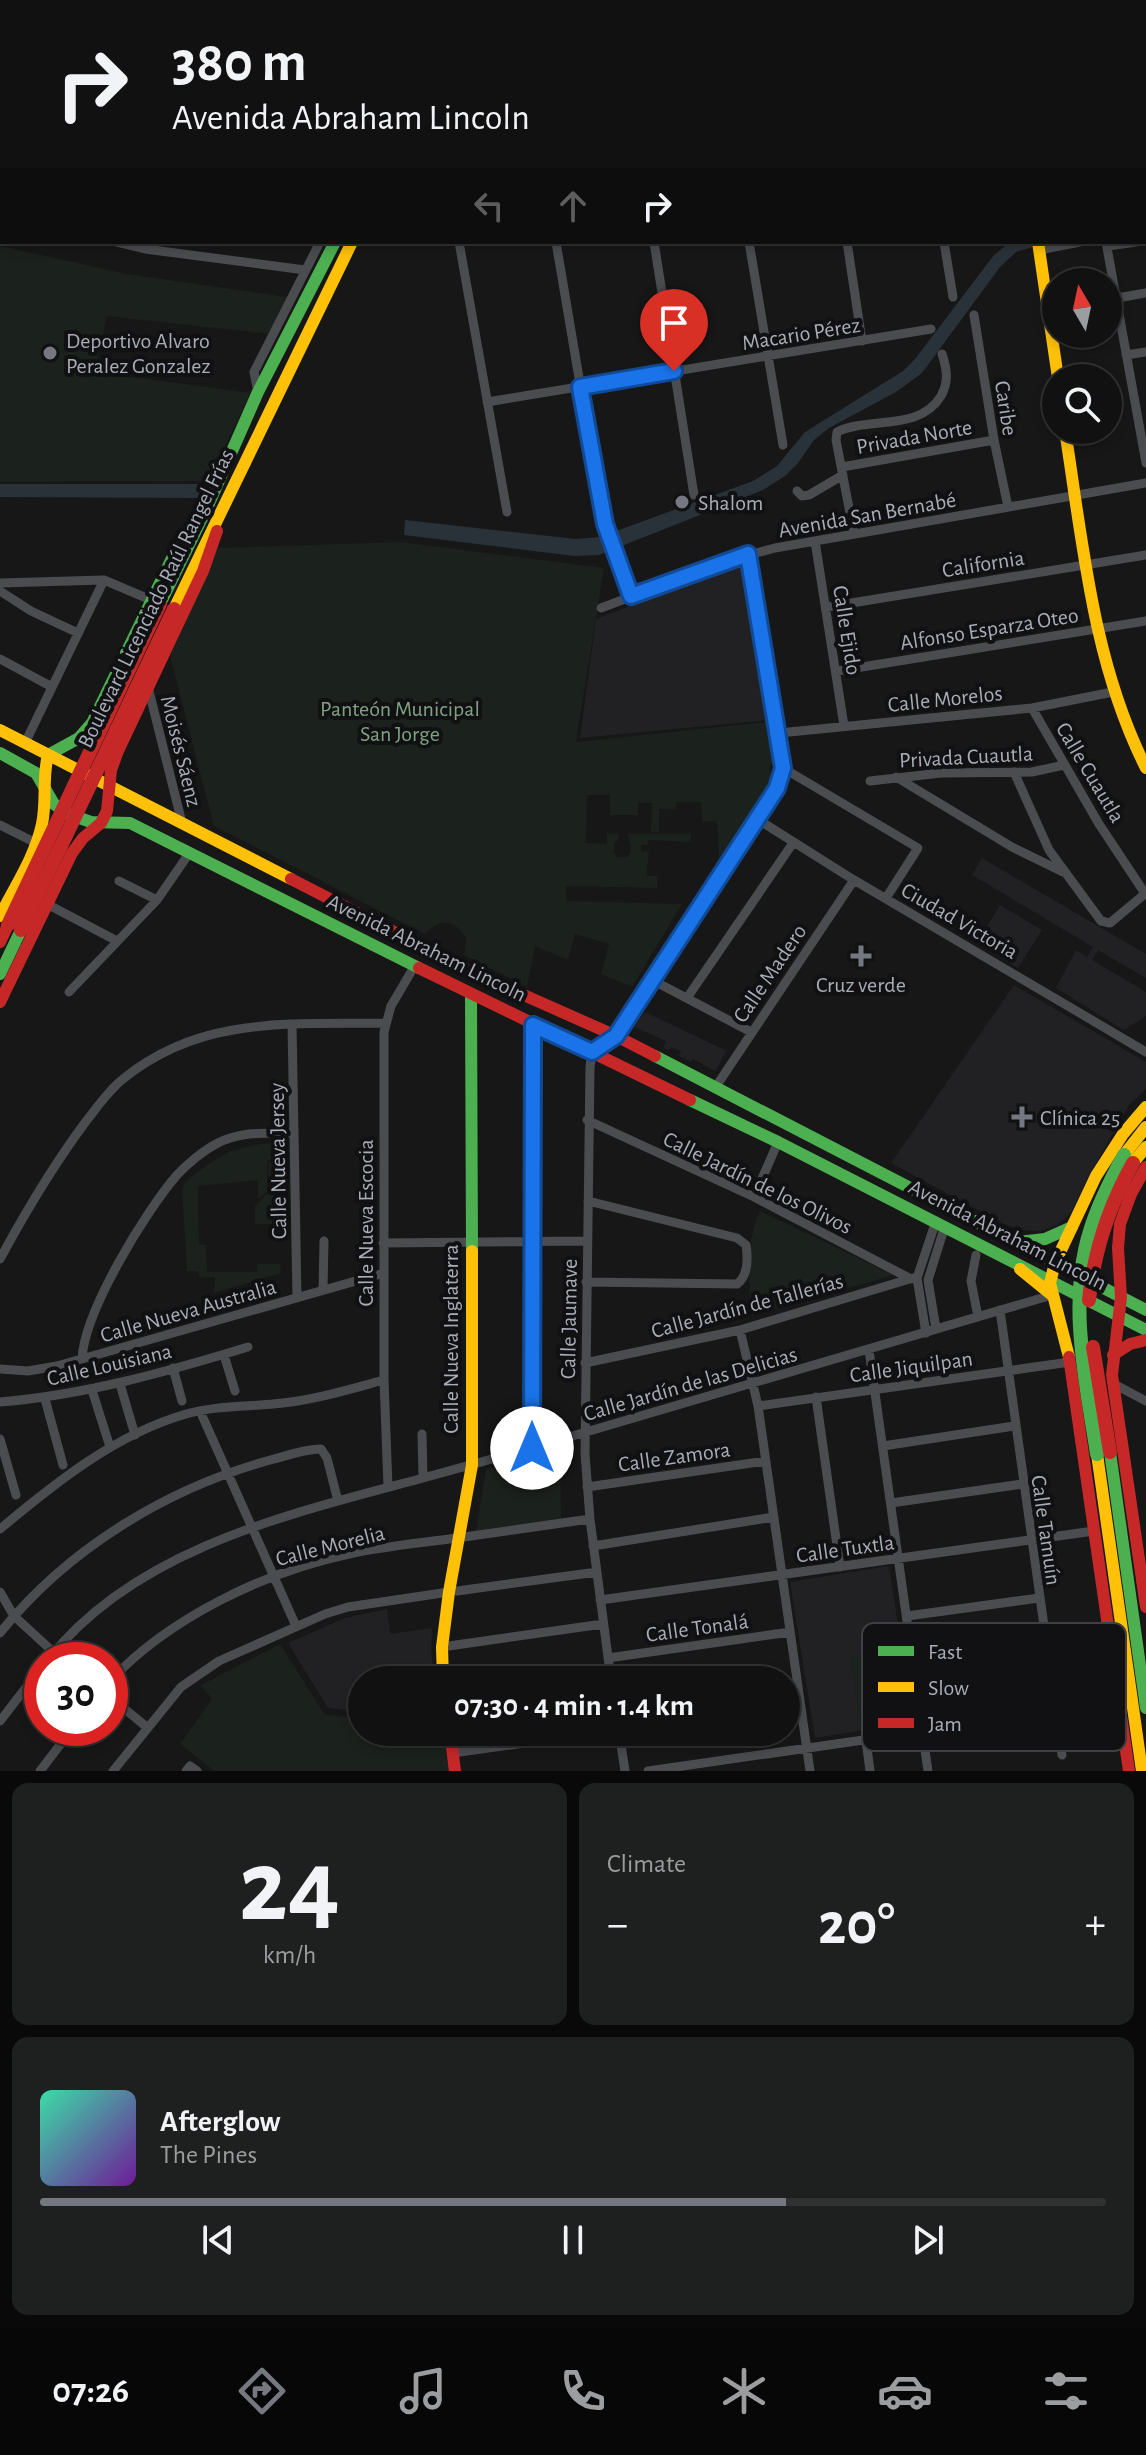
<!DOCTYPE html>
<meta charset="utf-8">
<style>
:root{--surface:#111;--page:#1e1f1f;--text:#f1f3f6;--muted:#9c9d9f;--line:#303131;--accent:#757880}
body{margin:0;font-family:"Alegreya Sans",sans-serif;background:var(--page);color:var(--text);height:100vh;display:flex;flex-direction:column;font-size:30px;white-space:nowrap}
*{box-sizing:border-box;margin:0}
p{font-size:26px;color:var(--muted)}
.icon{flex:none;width:44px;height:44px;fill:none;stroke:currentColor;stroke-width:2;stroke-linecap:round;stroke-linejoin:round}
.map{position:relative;height:1771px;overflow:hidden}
.side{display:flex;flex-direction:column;gap:12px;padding:12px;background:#090909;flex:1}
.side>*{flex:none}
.top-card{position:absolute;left:0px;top:0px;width:1146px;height:244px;box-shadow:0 4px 12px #0003,0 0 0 2px var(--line);background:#111;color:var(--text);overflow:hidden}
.needle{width:52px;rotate:351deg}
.controls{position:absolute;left:1042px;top:268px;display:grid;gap:16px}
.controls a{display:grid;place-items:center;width:80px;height:80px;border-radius:50%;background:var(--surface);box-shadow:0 4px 12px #0003,0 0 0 2px var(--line);font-size:40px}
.speed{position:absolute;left:24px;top:1642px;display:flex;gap:16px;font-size:40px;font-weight:700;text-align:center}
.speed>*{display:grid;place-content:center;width:104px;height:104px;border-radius:50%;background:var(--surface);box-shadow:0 4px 12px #0003,0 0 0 2px var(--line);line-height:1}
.speed .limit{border:12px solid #d22;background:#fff;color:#111}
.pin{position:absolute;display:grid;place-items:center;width:68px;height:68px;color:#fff;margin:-82px -34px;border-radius:50% 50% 50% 0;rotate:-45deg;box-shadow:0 0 8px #0007}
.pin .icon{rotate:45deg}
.me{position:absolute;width:88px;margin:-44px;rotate:0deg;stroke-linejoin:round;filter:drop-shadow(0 0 6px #0008)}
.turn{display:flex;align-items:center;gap:28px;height:168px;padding:0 40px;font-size:36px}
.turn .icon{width:104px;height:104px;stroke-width:2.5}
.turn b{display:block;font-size:56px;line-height:68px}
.lanes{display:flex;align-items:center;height:76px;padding:0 40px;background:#0003;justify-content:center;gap:40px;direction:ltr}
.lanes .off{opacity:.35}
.big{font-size:60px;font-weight:700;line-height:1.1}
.side .tile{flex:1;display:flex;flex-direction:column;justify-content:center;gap:12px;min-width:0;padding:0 28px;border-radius:16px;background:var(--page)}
.side .dial{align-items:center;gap:0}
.dial b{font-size:104px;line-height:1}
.song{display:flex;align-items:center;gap:24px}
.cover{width:96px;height:96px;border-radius:12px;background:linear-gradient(135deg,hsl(160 70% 55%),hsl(280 70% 35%))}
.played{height:8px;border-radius:4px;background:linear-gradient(90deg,var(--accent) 70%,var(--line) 70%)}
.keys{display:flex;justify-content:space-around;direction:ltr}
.heat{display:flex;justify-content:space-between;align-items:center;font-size:44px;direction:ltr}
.side .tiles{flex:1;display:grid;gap:12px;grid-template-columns:1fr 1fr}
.tile:last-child{grid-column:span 2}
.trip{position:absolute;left:348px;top:1666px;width:452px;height:80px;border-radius:40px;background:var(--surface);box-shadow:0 4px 12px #0003,0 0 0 2px var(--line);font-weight:700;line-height:80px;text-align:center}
.tabs{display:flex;height:128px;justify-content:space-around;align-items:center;background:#070707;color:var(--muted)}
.tabs .icon{width:56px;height:56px}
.tabs .on{color:var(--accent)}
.tabs b{font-size:36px;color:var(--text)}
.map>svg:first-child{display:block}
.built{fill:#212124}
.green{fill:#1b211c}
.water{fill:#2a3239}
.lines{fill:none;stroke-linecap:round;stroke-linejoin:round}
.street{stroke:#4b4c50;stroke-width:9}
.fast{stroke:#4caf50;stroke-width:12}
.slow{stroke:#ffc107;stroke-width:12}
.jam{stroke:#c62828;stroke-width:12}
.fast-bridge{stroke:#4caf50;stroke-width:14}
.jam-bridge{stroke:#c62828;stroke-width:14}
.route-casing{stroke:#114b97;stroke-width:20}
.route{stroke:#1a73e8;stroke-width:14}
.poi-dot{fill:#757880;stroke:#111113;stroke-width:3}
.labels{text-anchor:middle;stroke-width:8;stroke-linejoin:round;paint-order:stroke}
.street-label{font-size:22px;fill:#a8adb8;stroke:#111113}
.poi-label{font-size:22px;fill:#a8adb8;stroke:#111113;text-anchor:start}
.park-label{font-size:22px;fill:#7fa381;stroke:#111113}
.key{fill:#111113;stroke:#3e4045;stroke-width:2}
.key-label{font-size:22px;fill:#a8adb8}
</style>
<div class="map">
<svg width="1146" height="1771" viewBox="0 0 1146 1771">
<rect width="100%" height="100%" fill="#171717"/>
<path class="built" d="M743,562L768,720L580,738L596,619Z
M982,858L1146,954V978L1098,950L1092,960L1146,992V1016L1124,1030L1056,988L1076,950L1087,957L1093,947L972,875Z
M1000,905L1042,930L1018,968L977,943Z
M1014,985L1146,1062V1089L1129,1105L1086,1181L1071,1213L1057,1225L1040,1231L1021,1230L1004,1224L891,1163Z
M645,1012L727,1051L715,1071L693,1059L690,1062L679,1056L681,1051L671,1047L668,1050L663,1048L666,1041L634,1027Z
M889,1566L913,1722L815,1738L790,1582Z
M387,1609L390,1634L432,1628L431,1651L435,1680H362V1712L328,1708L288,1643L345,1618Z"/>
<path class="green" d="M0,246L127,274L287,297L269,334L107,316L95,372L251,393L208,481L0,482Z
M401,542L604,568L576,742L766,722L773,761L769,767L773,783L719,860L717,822L702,821L701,802H676V810L659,809V832H651L652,803H638V815H610V795H587L586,843L607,844V833L619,834L618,840L614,844V853L618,857H626C636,849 628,844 628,834H691V842L648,840V845H641V851L649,852L646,876H658L657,888L566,886L567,901L682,904L632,987L601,974L609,944L575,934L568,960L535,946L527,987L464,955L466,938C454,919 441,918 425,934L214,826L170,656L218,548Z
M283,1142L284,1159L267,1160V1192L258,1199V1180L198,1186L199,1244L206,1245L207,1272H257V1264H280L281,1273L214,1293L215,1277L200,1278L198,1271H187L182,1189C185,1180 192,1177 199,1171C228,1149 247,1144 283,1142Z
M285,1161L284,1224H255V1206L268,1193L269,1162Z
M760,1211L894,1275L752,1316C748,1280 745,1245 760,1211Z
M560,1446L561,1519L476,1531L486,1469Z
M280,1644L325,1715L362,1718V1732H445L451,1771H214L180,1744L212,1699L201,1685Z
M903,1650L913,1722L861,1730L850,1658Z"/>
<path class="water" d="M1010,242H1050L1016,252L1000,267L922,373L896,392L829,428L814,440L798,463L785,476L763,490L599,555L574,556L404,535L405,520L576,539L600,537L753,481L777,466L805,432L903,371L915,359L994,255Z
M0,484H205L200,498L0,497Z"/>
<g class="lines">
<path class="street" d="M4,0L12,2
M187,0L189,2
M264,0L266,2
M337,0L339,2
M516,0V2
M614,0L615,2
M708,0L709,2
M807,0V2
M903,0V2
M587,2L600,0
M0,55H2
M0,110H2
M0,161L2,162
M0,216H2
M1144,239L1146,238
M116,242L145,249L305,270
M459,242L507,512
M556,242L600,502L608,536L631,596
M654,242L694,495
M749,242L783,445
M847,242L862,341
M944,242L953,297
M1106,242L1146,463
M1108,246L1136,242
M1039,250L1080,242
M1117,298L1146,293
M974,315L994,440L1008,507
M1126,355L1146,352
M258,392L254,372L320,242
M487,402L931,329
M842,467L994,440
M797,491L802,496L809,495L843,475
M854,534L836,440L837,432C870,416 919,432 941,396C949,382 947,369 942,354
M815,541L844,726
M0,583L104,580L151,600
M0,591L31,611L78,633
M827,607L1146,555
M601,608L723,562L775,548L1146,483
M0,659L52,687
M837,671L1146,621
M148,687L182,823
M1032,708L1099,824L1146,895
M779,733L1032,708L1113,692
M25,743L104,580
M783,768L918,848L886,898
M1014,772L1049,850L1101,921L1110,923L1146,893
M896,777L1012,847L1063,872
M870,781L941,773L1032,772L1064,765
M757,819L854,880L1146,1052
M0,825L36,843
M119,881L157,900
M47,904L117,941
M654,981L751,1032
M69,992L157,900L190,852
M687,998L793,843
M292,1024L297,1298
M715,1088L854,880
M587,1120L754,1197L911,1279
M754,1197L778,1142
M383,1243L587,1241
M976,1255L971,1281L978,1317
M0,1259C26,1211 54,1164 87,1120C98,1106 109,1090 123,1079C155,1053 192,1037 233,1030C283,1021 335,1024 385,1023
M586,1282L737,1284C748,1276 748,1258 746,1245L737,1238L588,1201
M323,1290L324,1241
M1000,1310L1062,1755
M936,1329L928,1280L945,1226
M740,1330L758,1406L810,1771
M926,1333L917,1278L936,1221
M869,1350L928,1771
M224,1355L235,1391
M82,1359C84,1312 145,1212 177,1175C187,1164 203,1151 216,1144C240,1131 267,1133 294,1133
M585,1363L740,1330L913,1278
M173,1368L182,1401
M0,1369L28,1371L57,1366L384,1273
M1112,1383L1146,1401
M120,1384L135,1435
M92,1390L110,1447
M816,1397L840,1567
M45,1399L63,1465
M0,1402C85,1395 166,1372 248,1347
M758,1406L1070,1362
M200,1411L296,1626
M422,1434L423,1478
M0,1439L16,1495
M883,1446L1014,1426
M532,1448L533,1025
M388,1487L384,1380V1032L391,1006L414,967
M587,1487L766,1461
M891,1503L1022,1484
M0,1529C55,1483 116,1434 186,1414C218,1405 250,1407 283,1403C318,1399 350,1389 384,1380
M593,1546L774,1517
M457,1591L597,1572
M0,1592L14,1616L62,1660
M600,1600L1094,1531
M907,1616L1039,1598
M0,1633C68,1548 169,1487 274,1459C289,1455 305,1449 321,1449L327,1458L338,1501
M449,1646L603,1624
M608,1658L790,1632
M48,1660C135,1548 293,1513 423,1478C478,1463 532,1448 586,1432C741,1387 896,1340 1052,1295
M915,1675L1046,1655
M596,1680L611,1678
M611,1680L590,1519L585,1454L590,1067L592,1052L616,1036L654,981L780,779L783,768L782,753L748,554
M110,1681C169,1618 264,1572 349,1554C384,1546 421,1543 457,1538C501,1532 546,1525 590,1519
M786,1692L798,1690
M110,1697L148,1728
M0,1721L42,1667
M619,1732L625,1771
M866,1740L870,1771
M460,1752L604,1732
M40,1771L73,1728
M113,1771L181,1687L219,1661L325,1614L348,1607L449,1592
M186,1771L190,1766L197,1771
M648,1771L1121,1703"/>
<path class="fast" d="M158,2L160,0
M482,2L484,0
M160,604L207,508L258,392L335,242
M0,753L36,773L54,804L68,814L91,822L130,823L419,968
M48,755L79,738L92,723L175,552L199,517
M0,974L21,930
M471,995L472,1251
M655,1056L1146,1310
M690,1100L778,1142L1146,1330
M1018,1242L1045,1239L1072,1227
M1110,1452L1146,1708"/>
<path class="slow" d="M438,2L439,0
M470,2L471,0
M0,186L2,181
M1038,242L1058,378
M1065,430C1083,545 1093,663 1146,768
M174,609L352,242
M0,730L291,879
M0,916C15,886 35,857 42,824C47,801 42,778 48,755
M1124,1155L1146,1127
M1133,1163L1146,1147
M1020,1269L1052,1295
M1069,1357L1050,1283L1055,1263L1096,1176L1123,1134L1146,1107
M1097,1454L1142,1771
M443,1680L442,1647L449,1592L472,1465V1251"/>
<path class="jam" d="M418,0L420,2
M1000,0L1001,2
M454,2L456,0
M291,879L472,972L616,1036L655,1056
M0,942L8,925
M419,968L690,1100
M0,1002L72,853L83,838L101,823L107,811L111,770L118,751L203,571L217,531
M1146,1167L1131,1194L1120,1224L1118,1248L1121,1297L1112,1375L1146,1607
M1113,1355L1130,1344L1146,1340
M1069,1357L1129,1771
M450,1732L455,1771"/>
<path class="fast-bridge" d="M1097,1454C1086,1381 1067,1300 1091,1228C1099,1202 1111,1179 1124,1155"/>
<path class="jam-bridge" d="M8,925L160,604
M21,930L174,609
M1089,1300C1094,1250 1109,1206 1133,1163
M1093,1347L1110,1452"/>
</g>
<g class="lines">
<g class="route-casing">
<path id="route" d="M532,1448L533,1025L592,1052L616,1036L768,802L777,788L783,768L748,554L631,596L605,524L580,387L674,371"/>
</g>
<use href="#route" class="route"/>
</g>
<g class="poi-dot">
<circle cx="50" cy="353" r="8"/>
<circle cx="682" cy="502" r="8"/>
<path d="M857 944h8v8h8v8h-8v8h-8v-8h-8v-8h8z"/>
<path d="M1018 1105h8v8h8v8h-8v8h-8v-8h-8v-8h8z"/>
</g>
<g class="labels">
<g class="street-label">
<text transform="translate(801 333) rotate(-9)" y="8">Macario Pérez</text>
<text transform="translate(1007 408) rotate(81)" y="8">Caribe</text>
<text transform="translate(914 436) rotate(-10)" y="8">Privada Norte</text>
<text transform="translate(867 514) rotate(-10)" y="8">Avenida San Bernabé</text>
<text transform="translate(983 563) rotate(-9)" y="8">California</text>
<text transform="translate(155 598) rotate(-64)" y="8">Boulevard Licenciado Raúl Rangel Frías</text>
<text transform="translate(989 628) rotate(-9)" y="8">Alfonso Esparza Oteo</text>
<text transform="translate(848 630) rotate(81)" y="8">Calle Ejido</text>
<text transform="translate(945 698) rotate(-6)" y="8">Calle Morelos</text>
<text transform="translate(182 751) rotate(76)" y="8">Moisés Sáenz</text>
<text transform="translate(966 756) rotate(-3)" y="8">Privada Cuautla</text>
<text transform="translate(1091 772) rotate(59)" y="8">Calle Cuautla</text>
<text transform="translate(960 920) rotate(30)" y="8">Ciudad Victoria</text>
<text transform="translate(427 947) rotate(26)" y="8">Avenida Abraham Lincoln</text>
<text transform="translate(769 973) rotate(-56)" y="8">Calle Madero</text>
<text transform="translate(277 1161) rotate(-91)" y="8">Calle Nueva Jersey</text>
<text transform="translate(758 1182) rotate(26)" y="8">Calle Jardín de los Olivos</text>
<text transform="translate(365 1223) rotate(-90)" y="8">Calle Nueva Escocia</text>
<text transform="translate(1008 1234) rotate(27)" y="8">Avenida Abraham Lincoln</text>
<text transform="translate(747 1305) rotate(-15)" y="8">Calle Jardín de Tallerías</text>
<text transform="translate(188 1310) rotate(-16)" y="8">Calle Nueva Australia</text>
<text transform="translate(568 1319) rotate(-89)" y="8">Calle Jaumave</text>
<text transform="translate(450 1339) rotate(-90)" y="8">Calle Nueva Inglaterra</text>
<text transform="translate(109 1364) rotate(-13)" y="8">Calle Louisiana</text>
<text transform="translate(911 1366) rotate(-8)" y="8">Calle Jiquilpan</text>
<text transform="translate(690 1383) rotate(-16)" y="8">Calle Jardín de las Delicias</text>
<text transform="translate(674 1456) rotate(-8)" y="8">Calle Zamora</text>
<text transform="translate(1047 1530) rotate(82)" y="8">Calle Tamuín</text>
<text transform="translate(330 1545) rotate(-14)" y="8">Calle Morelia</text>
<text transform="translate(845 1548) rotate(-8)" y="8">Calle Tuxtla</text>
<text transform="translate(697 1627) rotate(-8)" y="8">Calle Tonalá</text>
</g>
<g class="poi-label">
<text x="66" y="348">Deportivo Alvaro<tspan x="66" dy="25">Peralez Gonzalez</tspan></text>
<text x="698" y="510">Shalom</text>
<text x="861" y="992" text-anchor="middle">Cruz verde</text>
<text x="1040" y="1125">Clínica 25</text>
</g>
<g class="park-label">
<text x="400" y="716">Panteón Municipal<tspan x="400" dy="25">San Jorge</tspan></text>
</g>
</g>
<rect x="862" y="1623" width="264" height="128" rx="12" class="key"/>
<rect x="878" y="1646" width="36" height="10" fill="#4caf50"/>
<rect x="878" y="1682" width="36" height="10" fill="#ffc107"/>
<rect x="878" y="1718" width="36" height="10" fill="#c62828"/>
<g class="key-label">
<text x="928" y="1659">Fast</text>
<text x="928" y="1695">Slow</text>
<text x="928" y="1731">Jam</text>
</g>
</svg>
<div class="controls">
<a><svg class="needle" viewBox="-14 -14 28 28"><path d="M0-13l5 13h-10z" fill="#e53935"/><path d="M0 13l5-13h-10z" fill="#9c9d9f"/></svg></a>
<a><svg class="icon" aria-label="search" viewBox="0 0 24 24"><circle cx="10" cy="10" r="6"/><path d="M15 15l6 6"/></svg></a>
</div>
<div class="speed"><div class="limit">30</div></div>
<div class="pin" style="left:674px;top:371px;background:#d93025"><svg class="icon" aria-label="arrive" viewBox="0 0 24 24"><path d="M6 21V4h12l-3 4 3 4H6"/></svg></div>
<svg class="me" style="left:532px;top:1448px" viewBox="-20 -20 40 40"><circle r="19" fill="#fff"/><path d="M0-13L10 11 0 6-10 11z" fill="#1a73e8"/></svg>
<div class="trip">07:30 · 4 min · 1.4 km</div>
<div class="top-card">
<div class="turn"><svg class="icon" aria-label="right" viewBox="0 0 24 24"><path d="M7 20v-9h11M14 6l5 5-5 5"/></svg><div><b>380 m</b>Avenida Abraham Lincoln</div></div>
<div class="lanes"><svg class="icon off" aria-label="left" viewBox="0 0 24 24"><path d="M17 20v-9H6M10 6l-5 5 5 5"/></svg><svg class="icon off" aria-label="ahead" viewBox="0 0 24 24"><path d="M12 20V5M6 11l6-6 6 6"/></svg><svg class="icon" aria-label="right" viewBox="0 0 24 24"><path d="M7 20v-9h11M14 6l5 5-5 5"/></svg></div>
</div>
</div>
<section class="side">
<div class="tiles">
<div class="tile dial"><b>24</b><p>km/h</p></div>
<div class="tile"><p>Climate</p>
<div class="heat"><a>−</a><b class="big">20°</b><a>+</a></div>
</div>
<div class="tile">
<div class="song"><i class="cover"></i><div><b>Afterglow</b><p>The Pines</p></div></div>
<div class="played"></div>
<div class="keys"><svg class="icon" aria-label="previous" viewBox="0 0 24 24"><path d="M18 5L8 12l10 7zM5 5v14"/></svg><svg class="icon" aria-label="pause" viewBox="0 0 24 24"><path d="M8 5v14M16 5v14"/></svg><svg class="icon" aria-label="next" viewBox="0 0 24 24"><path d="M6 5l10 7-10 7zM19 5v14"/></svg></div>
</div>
</div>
</section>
<nav class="tabs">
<b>07:26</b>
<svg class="icon on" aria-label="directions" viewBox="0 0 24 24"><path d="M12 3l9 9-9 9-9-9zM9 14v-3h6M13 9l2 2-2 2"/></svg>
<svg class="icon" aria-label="music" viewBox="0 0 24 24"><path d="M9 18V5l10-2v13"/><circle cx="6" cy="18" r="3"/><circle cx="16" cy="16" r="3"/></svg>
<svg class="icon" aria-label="phone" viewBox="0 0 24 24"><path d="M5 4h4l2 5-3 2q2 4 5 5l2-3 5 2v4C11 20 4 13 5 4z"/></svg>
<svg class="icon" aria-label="climate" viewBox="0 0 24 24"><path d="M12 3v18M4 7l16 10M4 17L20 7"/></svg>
<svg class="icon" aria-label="car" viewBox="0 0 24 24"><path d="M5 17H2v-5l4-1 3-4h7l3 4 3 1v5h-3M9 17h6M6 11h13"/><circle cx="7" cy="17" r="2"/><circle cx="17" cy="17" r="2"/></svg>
<svg class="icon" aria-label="filters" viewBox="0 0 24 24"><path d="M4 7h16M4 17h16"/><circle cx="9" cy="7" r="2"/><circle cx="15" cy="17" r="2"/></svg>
</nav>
